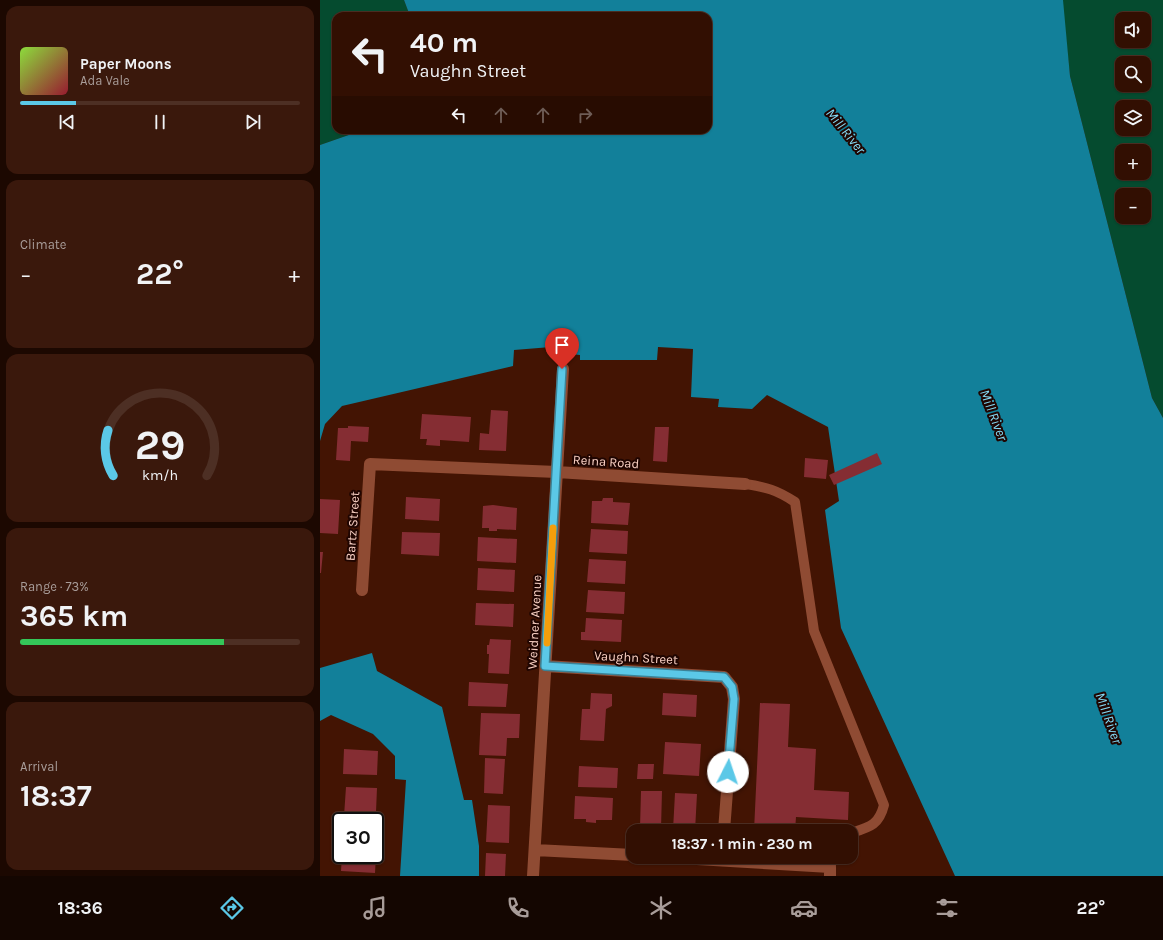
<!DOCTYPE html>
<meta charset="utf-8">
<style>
:root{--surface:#320f02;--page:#3a180c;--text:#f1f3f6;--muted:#a89c99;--line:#4d2f24;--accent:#5bc8e7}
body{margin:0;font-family:Karla,sans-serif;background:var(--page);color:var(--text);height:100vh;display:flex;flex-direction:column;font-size:15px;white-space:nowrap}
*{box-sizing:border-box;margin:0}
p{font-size:13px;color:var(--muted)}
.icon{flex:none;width:22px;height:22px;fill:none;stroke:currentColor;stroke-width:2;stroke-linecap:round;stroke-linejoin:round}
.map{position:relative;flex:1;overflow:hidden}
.details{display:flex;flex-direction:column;gap:6px;padding:6px;background:#1c0801;width:320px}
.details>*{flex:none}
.hud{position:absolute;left:12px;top:12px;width:380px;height:122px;border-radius:12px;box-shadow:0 1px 3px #0004,0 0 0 1px var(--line);background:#320f02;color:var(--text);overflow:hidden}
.controls{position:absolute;left:795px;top:12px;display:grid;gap:8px}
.controls a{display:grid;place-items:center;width:36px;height:36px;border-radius:8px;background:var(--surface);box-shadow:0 1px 3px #0004,0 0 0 1px var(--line);font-size:20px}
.speed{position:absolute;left:12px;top:812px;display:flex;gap:8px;font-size:20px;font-weight:700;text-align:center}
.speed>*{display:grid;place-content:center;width:52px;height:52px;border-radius:50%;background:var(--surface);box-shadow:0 1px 3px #0004,0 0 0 1px var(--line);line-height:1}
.speed .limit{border:2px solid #111;border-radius:6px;background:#fff;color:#111}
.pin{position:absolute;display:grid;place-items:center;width:34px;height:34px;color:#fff;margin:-41px -17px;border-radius:50% 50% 50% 0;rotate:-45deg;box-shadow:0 0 4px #0007}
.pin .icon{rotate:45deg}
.me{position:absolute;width:44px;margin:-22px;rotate:4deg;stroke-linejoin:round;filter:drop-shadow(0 0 3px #0008)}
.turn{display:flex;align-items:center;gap:14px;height:84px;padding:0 12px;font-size:18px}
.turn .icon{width:52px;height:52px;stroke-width:2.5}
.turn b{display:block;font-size:28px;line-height:34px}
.lanes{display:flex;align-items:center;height:38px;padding:0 12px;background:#0003;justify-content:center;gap:20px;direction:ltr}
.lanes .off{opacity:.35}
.big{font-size:30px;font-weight:700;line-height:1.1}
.details .tile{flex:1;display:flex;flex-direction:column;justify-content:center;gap:6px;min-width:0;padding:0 14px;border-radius:12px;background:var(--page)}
.details .dial{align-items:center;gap:0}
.dial svg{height:104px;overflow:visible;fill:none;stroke:var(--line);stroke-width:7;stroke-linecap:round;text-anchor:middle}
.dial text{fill:var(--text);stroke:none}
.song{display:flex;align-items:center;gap:12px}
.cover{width:48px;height:48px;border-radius:6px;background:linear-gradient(135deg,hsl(90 70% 55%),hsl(350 70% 35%))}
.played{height:4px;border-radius:2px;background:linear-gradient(90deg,var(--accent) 20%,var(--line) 20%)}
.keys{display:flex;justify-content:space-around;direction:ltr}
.heat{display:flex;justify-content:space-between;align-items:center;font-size:22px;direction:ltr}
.charge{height:6px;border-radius:3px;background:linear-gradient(90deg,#34c759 73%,var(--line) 0)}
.trip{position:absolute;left:306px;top:824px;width:232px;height:40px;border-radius:12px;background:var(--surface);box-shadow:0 1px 3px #0004,0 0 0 1px var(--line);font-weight:700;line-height:40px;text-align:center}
.menu{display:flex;height:64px;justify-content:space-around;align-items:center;background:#140601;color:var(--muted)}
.menu .icon{width:28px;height:28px}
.menu .on{color:var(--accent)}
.menu b{font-size:18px;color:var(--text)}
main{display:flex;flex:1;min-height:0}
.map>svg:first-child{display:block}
.green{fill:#054b2f;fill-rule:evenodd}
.water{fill:#12809a}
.building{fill:#852d33}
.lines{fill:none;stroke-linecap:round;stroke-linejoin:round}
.lane{stroke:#8f4b33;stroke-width:10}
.street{stroke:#8f4b33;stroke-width:12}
.route-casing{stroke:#3b8296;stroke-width:10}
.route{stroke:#5bc8e7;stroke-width:7}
.slow{stroke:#f59e0b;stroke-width:7}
.labels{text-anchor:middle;stroke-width:4;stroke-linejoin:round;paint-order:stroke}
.street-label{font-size:13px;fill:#f9d0c3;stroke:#1f0501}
.water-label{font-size:14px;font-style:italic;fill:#84daf4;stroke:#1f0501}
</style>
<main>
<section class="details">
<div class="tile">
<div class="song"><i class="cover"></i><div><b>Paper Moons</b><p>Ada Vale</p></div></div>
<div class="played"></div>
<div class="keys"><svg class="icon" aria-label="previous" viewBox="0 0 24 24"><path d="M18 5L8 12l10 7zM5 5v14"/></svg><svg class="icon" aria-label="pause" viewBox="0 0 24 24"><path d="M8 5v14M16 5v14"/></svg><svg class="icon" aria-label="next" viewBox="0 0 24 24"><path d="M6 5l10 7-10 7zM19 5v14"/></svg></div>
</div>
<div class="tile"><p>Climate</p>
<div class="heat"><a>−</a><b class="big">22°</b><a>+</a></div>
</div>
<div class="tile dial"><svg viewBox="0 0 100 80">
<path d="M14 69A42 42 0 1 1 86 69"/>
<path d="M14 69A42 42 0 0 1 10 34" stroke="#5bc8e7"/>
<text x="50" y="56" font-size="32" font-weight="700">29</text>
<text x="50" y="72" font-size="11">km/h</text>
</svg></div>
<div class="tile"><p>Range · 73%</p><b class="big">365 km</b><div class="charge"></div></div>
<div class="tile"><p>Arrival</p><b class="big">18:37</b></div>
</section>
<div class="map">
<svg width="843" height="876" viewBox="0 0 843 876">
<rect width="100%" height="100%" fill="#431403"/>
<path class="green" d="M0,0H84L90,16H16V130H43L0,145Z
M742,0H843V418L832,398L750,76ZM802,19H824V41H802ZM802,63H824V85H802ZM802,107H824V129H802ZM802,151H824V173H802ZM802,195H824V217H802Z"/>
<path class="water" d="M84,0H743L750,76L832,398L843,418V876H635L521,628L505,510L519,501L508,427L447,395L432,409L398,407L399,399L371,397L373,349L338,347L337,360H260V355L231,352V347L194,350L193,366L22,406L5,424L0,441V145L43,130H388V16H90Z
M52,653L57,671L122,707L144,800H152L159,846V876H80L86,780L75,779V756L53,734L11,715L0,721V668Z"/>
<path class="building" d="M171,410L188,411L186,451L159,450L160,433L169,434Z
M102,414L151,417L149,442L120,440V446L106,445L107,439H100Z
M28,426L49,427L48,442L31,441L30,461L16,460L18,428H28Z
M335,427H349L347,462L333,461Z
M557,453L562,464L514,485L509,475Z
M485,458L508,460L506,479L484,477Z
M86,497L120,499L119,521L85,519Z
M283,498H293V502L310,503L308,525L271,523L272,501H282Z
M0,499L20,500L18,534L0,533Z
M173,505L197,508L196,530L177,529V531H169V528H162L163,506Z
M271,529L308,531L307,554L269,552Z
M82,532L120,533L119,556L81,554Z
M158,537L197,539L196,563L157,561Z
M0,552H3L1,573H0Z
M269,559L306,561L305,584L267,582Z
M158,568L195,570L194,592L157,590Z
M268,590L305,592L304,614L266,612Z
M156,603L194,604L193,627L155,625Z
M266,618L302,620L301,642L261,640V632H265Z
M170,639L191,640L189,674L168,673L169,654H167V645H169Z
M149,682L188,684L186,707L148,706Z
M271,693L292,694V706L286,709L284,741L260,740L262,709H270Z
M343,693L377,695L376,717L342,715Z
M440,703L470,704L468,747L496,749L494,790L529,792L528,820L476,817L475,831H434Z
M161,713L200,714L199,738H187L186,756L159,755Z
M345,742L381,744L379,776L343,774Z
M24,749L58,751L57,775L23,774Z
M165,758L185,759L183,794L164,793Z
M318,764H334L333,779H317Z
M259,766L298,768L297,788L258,787Z
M26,787L57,788L56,812L46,811L45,817L24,816Z
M321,791H342L341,829L320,828Z
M355,793L377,794L375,831L353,830Z
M255,796L293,798L292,820H276V823L266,822V819H254Z
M168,805L190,806L189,843L166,842Z
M55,829H58L56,855H55Z
M166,853L186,854L185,876H165Z
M22,855H56L55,873L21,871Z"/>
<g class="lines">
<path class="lane" d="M425,484C446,487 457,490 475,502L494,631L564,805C559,825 550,827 531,833
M510,867L514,857"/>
<path class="street" d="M42,590L50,464L237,472L425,484
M225,666L404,677L412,687L414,699L404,831
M215,850L313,855
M343,857L510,867V876
M213,876L243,369"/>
</g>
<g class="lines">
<g class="route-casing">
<path id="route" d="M242,369L225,666L404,677L412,687L414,699L408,772"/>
</g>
<use href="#route" class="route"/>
<path class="slow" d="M227,643L233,528"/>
</g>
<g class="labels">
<g class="street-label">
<text transform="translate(286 461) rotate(4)" y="5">Reina Road</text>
<text transform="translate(32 526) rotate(-86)" y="5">Bartz Street</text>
<text transform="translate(214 622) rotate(-87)" y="5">Weidner Avenue</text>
<text transform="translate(316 657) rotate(3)" y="5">Vaughn Street</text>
</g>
<g class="water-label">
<text transform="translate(526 131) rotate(51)" y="5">Mill River</text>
<text transform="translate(674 415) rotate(69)" y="5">Mill River</text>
<text transform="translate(789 718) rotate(70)" y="5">Mill River</text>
</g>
</g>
</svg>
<div class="controls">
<a><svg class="icon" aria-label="sound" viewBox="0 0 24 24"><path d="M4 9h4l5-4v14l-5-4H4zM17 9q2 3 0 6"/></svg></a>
<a><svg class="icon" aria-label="search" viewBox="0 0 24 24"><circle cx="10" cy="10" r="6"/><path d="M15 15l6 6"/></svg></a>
<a><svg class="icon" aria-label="layers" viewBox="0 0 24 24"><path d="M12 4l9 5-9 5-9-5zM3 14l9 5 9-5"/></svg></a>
<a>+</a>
<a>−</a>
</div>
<div class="speed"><div class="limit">30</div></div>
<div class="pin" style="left:242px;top:369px;background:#d93025"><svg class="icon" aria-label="arrive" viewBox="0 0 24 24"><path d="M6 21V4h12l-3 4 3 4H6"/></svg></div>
<svg class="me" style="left:408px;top:772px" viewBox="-20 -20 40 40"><circle r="19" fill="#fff"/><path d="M0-13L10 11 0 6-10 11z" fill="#5bc8e7"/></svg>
<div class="trip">18:37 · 1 min · 230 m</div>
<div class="hud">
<div class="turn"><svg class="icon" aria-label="left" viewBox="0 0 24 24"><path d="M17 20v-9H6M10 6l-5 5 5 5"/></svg><div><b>40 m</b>Vaughn Street</div></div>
<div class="lanes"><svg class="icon" aria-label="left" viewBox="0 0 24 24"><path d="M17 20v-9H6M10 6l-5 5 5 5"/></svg><svg class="icon off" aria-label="ahead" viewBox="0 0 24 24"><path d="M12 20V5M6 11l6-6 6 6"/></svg><svg class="icon off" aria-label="ahead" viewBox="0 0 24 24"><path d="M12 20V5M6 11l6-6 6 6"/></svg><svg class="icon off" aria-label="right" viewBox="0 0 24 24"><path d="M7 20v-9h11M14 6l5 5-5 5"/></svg></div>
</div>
</div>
</main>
<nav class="menu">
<b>18:36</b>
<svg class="icon on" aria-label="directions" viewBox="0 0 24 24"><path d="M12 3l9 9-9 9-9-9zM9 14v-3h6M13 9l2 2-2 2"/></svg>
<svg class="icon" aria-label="music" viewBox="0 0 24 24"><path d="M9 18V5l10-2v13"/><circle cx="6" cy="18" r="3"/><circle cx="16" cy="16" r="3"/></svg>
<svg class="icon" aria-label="phone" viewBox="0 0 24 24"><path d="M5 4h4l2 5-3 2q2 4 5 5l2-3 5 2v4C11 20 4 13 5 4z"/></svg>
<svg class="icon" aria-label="climate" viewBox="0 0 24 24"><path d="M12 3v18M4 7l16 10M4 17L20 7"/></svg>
<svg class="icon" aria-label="car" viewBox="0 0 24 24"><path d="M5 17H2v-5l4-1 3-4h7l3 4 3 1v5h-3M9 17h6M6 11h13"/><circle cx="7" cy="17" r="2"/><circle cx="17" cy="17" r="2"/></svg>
<svg class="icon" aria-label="filters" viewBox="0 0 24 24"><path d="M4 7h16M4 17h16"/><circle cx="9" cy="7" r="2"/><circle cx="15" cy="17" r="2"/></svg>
<b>22°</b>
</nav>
